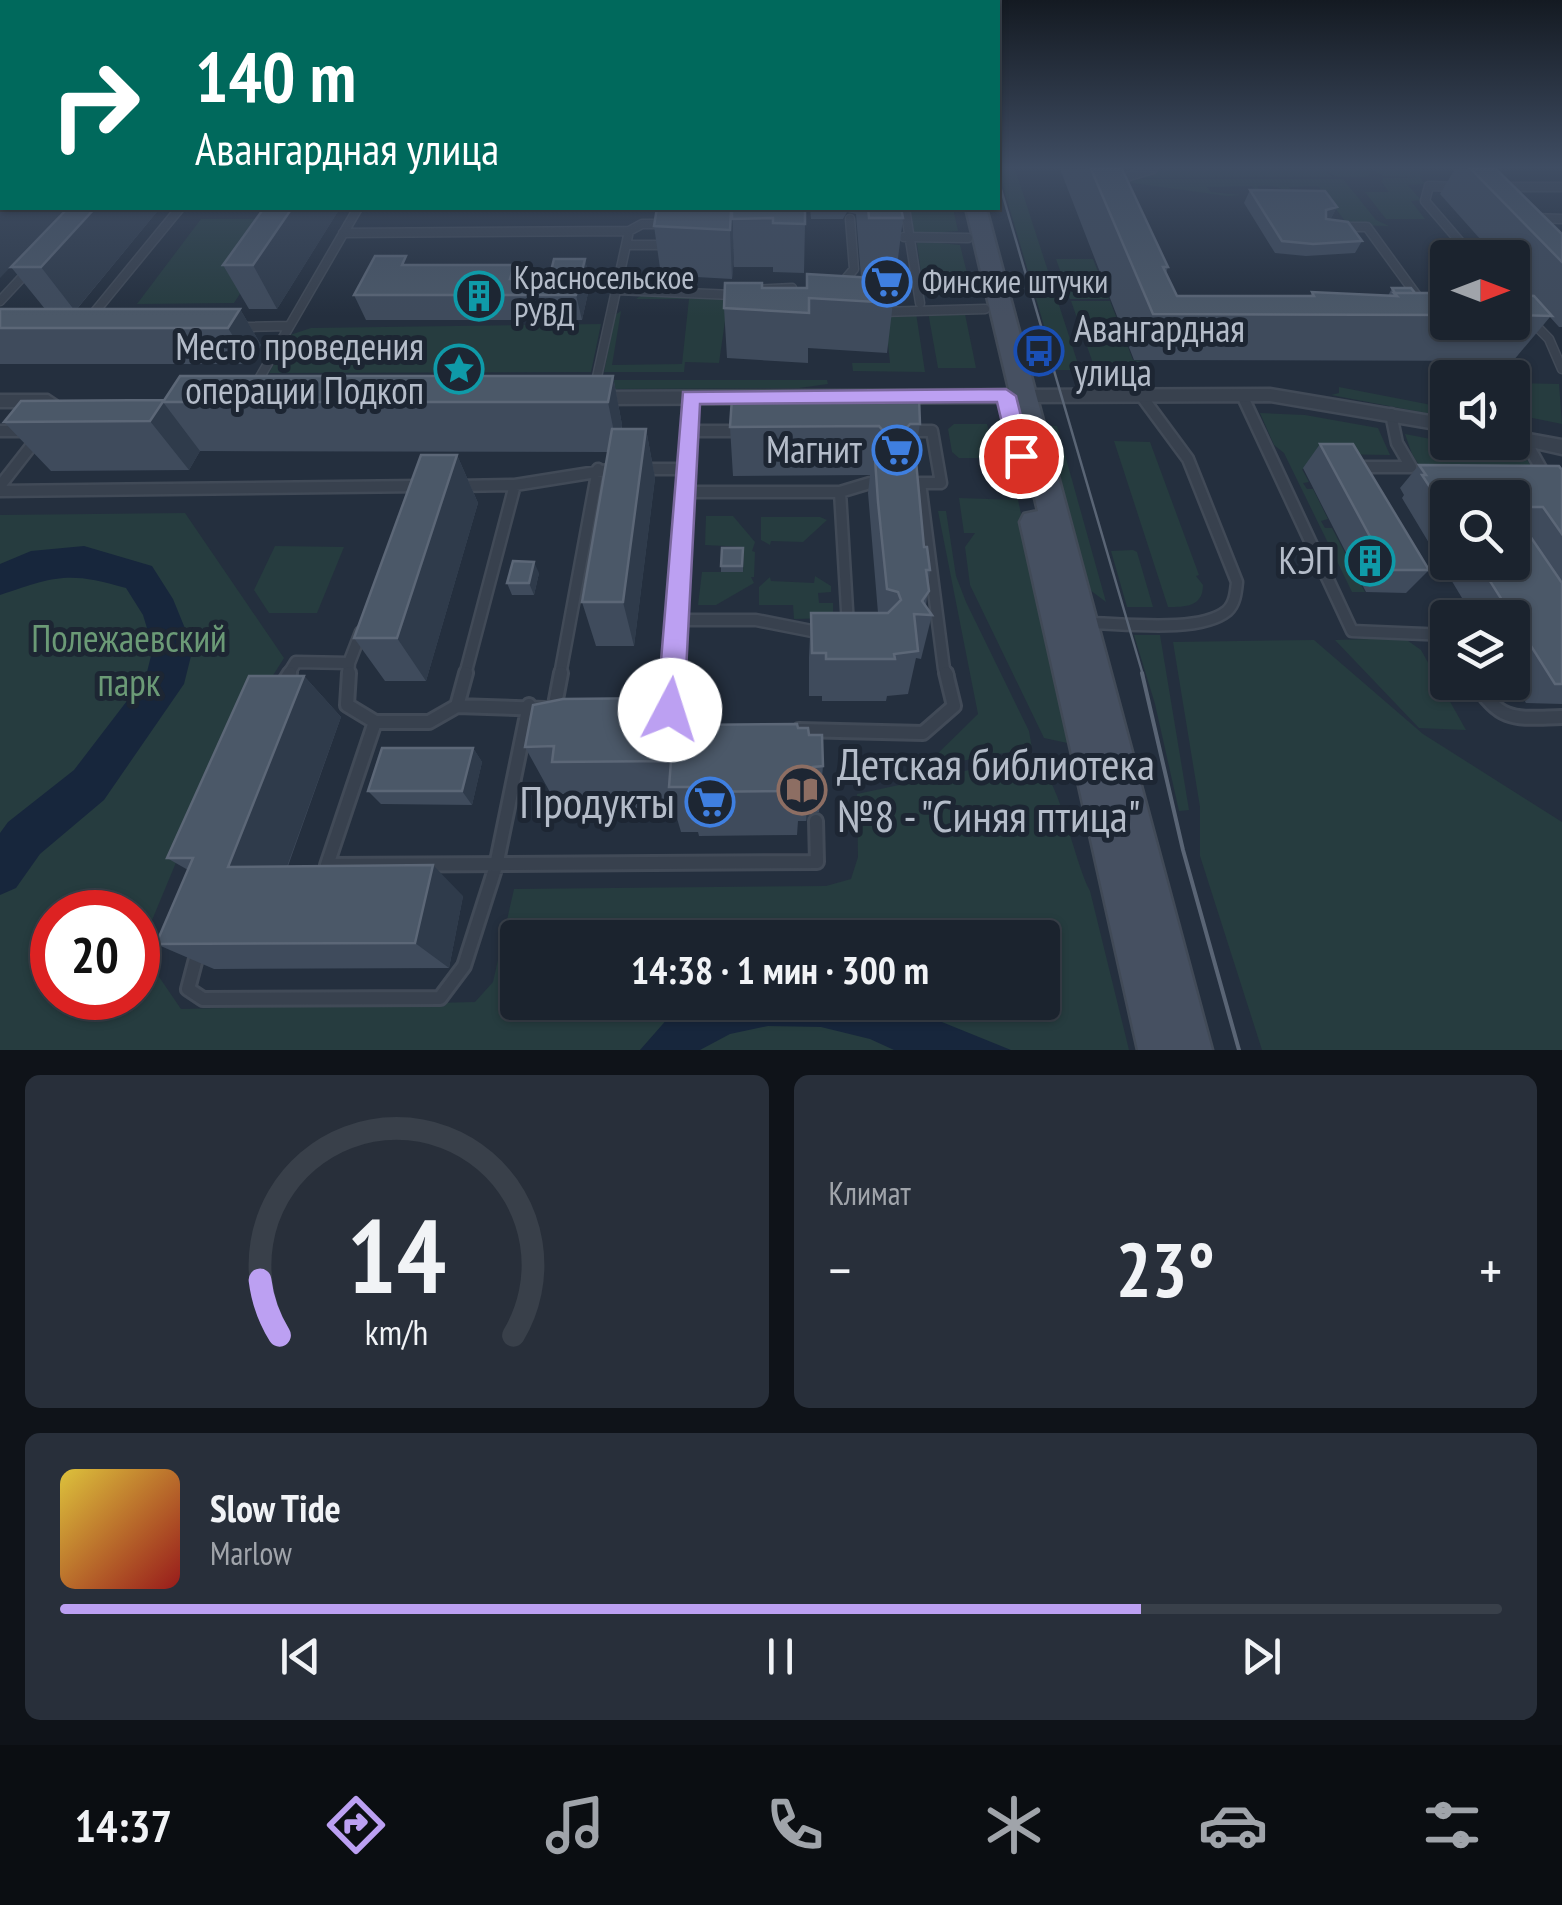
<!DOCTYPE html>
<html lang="ru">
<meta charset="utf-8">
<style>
:root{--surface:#1b232e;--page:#282f3a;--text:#f1f3f6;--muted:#a0a4aa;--line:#39404a;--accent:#bca0f2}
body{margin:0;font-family:"PT Sans Narrow",sans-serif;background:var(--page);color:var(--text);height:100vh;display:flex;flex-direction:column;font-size:38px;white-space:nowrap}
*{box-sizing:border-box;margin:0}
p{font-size:32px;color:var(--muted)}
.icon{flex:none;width:55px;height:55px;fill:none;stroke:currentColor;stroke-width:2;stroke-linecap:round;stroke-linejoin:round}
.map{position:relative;height:1050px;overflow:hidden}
.panel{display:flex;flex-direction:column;gap:25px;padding:25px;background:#0f1319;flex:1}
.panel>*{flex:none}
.guide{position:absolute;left:0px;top:0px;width:1000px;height:210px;box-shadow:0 2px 8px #0004,0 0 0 2px var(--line);background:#00695c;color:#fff;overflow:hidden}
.needle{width:65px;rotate:90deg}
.fabs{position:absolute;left:1430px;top:240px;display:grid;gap:20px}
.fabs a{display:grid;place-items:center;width:100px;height:100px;border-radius:10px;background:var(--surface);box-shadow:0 2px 8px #0004,0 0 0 2px var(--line);font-size:50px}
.speed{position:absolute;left:30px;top:890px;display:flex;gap:20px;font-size:50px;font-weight:700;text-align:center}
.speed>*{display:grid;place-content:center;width:130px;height:130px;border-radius:50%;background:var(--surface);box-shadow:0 2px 8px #0004,0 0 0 2px var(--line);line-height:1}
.speed .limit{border:15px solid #d22;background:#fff;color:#111}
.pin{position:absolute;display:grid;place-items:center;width:85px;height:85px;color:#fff;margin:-42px;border:5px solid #fff;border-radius:50%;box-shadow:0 2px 10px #0007}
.me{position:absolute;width:110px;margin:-55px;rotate:5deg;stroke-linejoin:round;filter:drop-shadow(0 0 8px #0008)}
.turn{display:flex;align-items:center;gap:35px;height:210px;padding:0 30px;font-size:45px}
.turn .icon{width:130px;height:130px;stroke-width:2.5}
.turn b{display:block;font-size:70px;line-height:85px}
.big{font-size:75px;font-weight:600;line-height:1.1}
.panel .card{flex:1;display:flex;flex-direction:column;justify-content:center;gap:15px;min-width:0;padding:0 35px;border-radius:15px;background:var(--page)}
.panel .dial{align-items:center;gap:0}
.dial svg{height:260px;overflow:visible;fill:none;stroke:var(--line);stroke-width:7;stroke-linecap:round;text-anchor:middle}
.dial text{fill:var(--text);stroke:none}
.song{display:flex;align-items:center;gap:30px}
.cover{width:120px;height:120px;border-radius:15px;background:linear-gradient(135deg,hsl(50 70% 55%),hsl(0 70% 35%))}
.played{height:10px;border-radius:5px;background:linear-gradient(90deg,var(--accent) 75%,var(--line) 75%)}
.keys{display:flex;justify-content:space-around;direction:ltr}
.heat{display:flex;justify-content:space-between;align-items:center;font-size:55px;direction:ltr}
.panel .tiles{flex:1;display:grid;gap:25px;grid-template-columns:1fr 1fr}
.card:last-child{grid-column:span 2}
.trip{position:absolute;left:500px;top:920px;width:560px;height:100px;border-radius:10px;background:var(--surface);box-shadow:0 2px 8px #0004,0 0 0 2px var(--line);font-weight:600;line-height:100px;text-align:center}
.dock{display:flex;height:160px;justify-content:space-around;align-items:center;background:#0b0e12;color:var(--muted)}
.dock .icon{width:70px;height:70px}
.dock .on{color:var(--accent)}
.dock b{font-size:45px;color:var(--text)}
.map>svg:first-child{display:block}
.green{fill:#263c3f;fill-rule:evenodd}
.water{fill:#17263c}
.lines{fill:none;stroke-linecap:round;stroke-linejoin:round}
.river{fill:#17263c;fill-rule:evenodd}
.service-far2-casing{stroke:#414a57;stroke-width:11}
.service-far1-casing{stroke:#414a57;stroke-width:15}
.service-casing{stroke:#414a57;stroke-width:18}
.minor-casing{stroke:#414a57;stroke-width:5}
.secondary-casing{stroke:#414a57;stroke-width:5}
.service-far2{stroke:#38414e;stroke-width:8}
.service-far1{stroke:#38414e;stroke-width:10}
.service{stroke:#38414e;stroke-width:12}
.minor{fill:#38414e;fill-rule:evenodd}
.secondary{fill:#465061;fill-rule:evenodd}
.tram-far1{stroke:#5a6575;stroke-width:2.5}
.tram{stroke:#5a6575;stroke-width:4}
.wall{fill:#3f4b5c;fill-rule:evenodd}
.shaded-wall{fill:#2f3b4b}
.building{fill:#4b5868;stroke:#5c6777;stroke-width:2.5}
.route{fill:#bca0f2;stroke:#7a689d;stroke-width:2.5}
.labels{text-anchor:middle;stroke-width:10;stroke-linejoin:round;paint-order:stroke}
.far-poi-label{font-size:32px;fill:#b4bcc9;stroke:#1d2633;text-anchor:start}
.poi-label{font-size:38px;fill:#b4bcc9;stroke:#1d2633;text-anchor:end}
.park-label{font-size:38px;fill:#6b9a76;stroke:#1d2633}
.near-poi-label{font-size:45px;fill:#b4bcc9;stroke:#1d2633;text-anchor:start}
</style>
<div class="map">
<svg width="1562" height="1050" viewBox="0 0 1562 1050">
<rect width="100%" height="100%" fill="#242f3e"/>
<path class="green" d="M998,169H1015L1080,370H1057Z
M1165,169H1367L1370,173L1367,177H1337L1325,171L1333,177L1138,178Z
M1371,169H1421L1420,178L1426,184L1408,185L1421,200L1411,201L1425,219H1386L1365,192H1389L1381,181L1384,178H1418L1383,176Z
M1133,179H1343L1376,220L1389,226L1348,225L1329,200L1335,199H1328L1318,186L1289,187L1294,196C1280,187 1275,185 1257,186L1262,194L1249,196L1257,193L1252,186L1207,187L1211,192L1241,195L1227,196L1125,182Z
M910,208H953L958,231L919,234L914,232Z
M201,219H288L234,303L137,304Z
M921,241L960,245L973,297L921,272L917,243Z
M1056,259H1093L1109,299H1070Z
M645,293L717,294L728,300L719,363L685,362L684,372H604L615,315L621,311L612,365L682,364L689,299H636Z
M1071,301H1110L1133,360L1143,361L1146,369H1095Z
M928,312L965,314L976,368H938Z
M916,313L925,372L853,371L852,363H890L886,325L848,315Z
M601,324L591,372L269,373L290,335L311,328Z
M602,380H827L828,384L799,388L606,389Z
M1512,383L1559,384L1562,424L1513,414Z
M1339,387L1447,408V417L1331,395L1339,393Z
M1260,413L1305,415L1378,428L1390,455L1329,454L1335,468L1302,469L1309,482L1303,483L1307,489H1313L1328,519L1321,521L1325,528H1332L1353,568L1346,569L1351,578H1357L1365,592H1352L1284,453L1274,445Z
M954,424H987L994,453L987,458H959L952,452L948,429Z
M1041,425L1057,426L1106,602L1086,587Z
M1405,434L1525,457L1562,509L1537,488L1433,487L1412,454Z
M1114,441L1150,442L1199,575L1196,576L1203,585C1203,607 1185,607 1168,607Z
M959,498L1018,500L1072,744L1044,738L970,585L965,547L975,533H964Z
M938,511H946L956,576L966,602L1029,731L1032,748L923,768L978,714Z
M185,513L284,658L217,764L140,949L181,1009L475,1002L493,982L514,889L826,886L851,879L858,857L857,794L1030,757C1060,772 1072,857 1090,891L1129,1050H0V515ZM52,912H138V998H52ZM518,938H1042V1002H518Z
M706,516H733L755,542L752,551L755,552L754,577H751L754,583L716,605H698L702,572H743L744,547L705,545Z
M761,517H820L827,520L803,542L771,541L770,545L761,540Z
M275,546L344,547L317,613H269L254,590Z
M1133,550L1137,552L1153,607H1127L1111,551Z
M815,576L831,586V592L818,593L819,603H833V618L794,619L793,605H759V587L770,577L771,581L814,583Z
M1134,635H1160L1189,810L1179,811L1155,704Z
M1404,638L1421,650L1466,730L1419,728L1335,640Z
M1314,640L1423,734L1562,822V1050H1262L1200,856V807L1173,642Z"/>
<path class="water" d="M699,1002L895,1003L1011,1050H894L870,1039L821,1027L768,1026L730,1034L700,1050H640L669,1017Z"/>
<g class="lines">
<path class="river" d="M84,546L152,566L173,599L193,648L184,684L104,800L40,854L16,888L0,895V833L8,822L74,770L146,676L153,648L143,615L126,588C69,571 55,576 0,595V564L31,551Z"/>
<g class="service-far2-casing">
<path id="service-far2" d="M1116,180L1153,169
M1458,187L1429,186L1425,201L1474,258
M1505,187H1562
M905,208L920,303
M1534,218L1562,219
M1339,227H1367L1423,304
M629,231L626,245H668
M343,233L629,231L642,224H665
M904,237L968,238
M576,276H620
M506,277L559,276
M839,287L854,269L850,219
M617,290L733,295
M749,290L792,288
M0,301L28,271
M1512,301L1549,339L1562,369
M881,312L985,309
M89,319L180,208
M240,327L289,326
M256,384L358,208
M595,386L626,245"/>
</g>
<g class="service-far1-casing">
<path id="service-far1" d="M1242,395L1352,631L1448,635
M0,431H24
M689,431H742
M909,431H932L941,483H920L944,669L948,675
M1525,440L1544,474
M1355,467H1411L1397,443L1391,414
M642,469H686
M0,486L35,441
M458,486L515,485L615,469
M0,491L421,486
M685,492H840L848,626
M840,492L870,483
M678,620H756L822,633
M1085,623C1120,623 1199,634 1227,611C1235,604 1236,592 1237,582L1188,459L1140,394
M349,663L361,632
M288,675L296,662L349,663L348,675
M465,675L515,485
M560,675L598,469
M673,675L691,397"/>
</g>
<g class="service-casing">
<path id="service" d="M349,673L347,705L375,722H429L457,706L545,709
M1475,682C1501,724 1517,718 1562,717
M283,684L290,673
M457,706L466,673
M554,710L561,673
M667,710H671L673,673
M375,722L327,865L817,862L816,821
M799,730L923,733L954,706L946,673
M198,951L188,989L203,999L440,998L464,966L496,866L529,705"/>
</g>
<g class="minor-casing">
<path id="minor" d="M1270,389L1448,419V431L1270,401L592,404L583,398L592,392Z
M0,395H48L57,401L48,407H0Z
M1512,431L1562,440V454L1509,442H1512Z"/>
</g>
<g class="secondary-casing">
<path id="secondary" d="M966,208H986L1212,1050H1138L1020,522L1024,514L1038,511Z"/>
</g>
<use href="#service-far2" class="service-far2"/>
<use href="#service-far1" class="service-far1"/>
<use href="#service" class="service"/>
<use href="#minor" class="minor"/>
<use href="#secondary" class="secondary"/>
<path class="tram-far1" d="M998,179L1143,675"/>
<path class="tram" d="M1142,673L1183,850L1239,1050"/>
</g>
<path class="wall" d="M1060,169H1122L1168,267L1166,273L1177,296H1310L1312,292L1388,296L1392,288L1415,293H1439L1448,283V322H1512V294L1531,295L1512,275V258H1497L1440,194L1455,169H1496L1562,234V327H1559L1550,317L1513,361L1134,360Z
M1250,190L1337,207L1330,220L1362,241L1355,253L1306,256L1275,253L1244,203Z
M68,208H160L77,309H240L261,345L250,364H0V309H45L11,267Z
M264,208H340L277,309H249L223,265Z
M732,208L805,224L804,273L773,272V267H734Z
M810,208H901L903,218L894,291H891L893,303L887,353L808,348V363L727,358L724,308L806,288L807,274L861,277L856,214L847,212L843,219H811Z
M731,210L734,259L732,279L661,275L654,226Z
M585,259L590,284L582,320H366L354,295L410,265H514L518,279H549Z
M613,376L622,425V429H646L655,478L634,646H596L582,602L608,452L200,451L189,470L51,471L4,422L165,400Z
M820,399L920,424L915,455L924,547L930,570L926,606L932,615L921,659L916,658L908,694L887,696L886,701H822V696H809V657L811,613H878L868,493L870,475L733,476L730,427Z
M1320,444L1429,570L1406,593L1366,592L1303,468Z
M457,455L478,503L426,681H385L354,638Z
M1419,465L1562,470V704L1526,703L1512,680V618H1474L1402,498L1404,495L1400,488ZM1448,498H1512V530H1519L1523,536L1512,562H1448Z
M743,548V572H721V566Z
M539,573L534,595H512L507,583Z
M304,676L341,717L288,866L463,896L449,968L214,969L156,944L188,870L167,858Z
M662,698L663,705H687L691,725L798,728L809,735L823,766L819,812L810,813L806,821H798L797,835L699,836L698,832H681L674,808H575L568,794H551L525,747Z
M473,748L482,762L472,805L381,804L368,791Z"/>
<path class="shaded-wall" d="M2,197V208H67L0,278V200Z
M1337,207L1330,220L1319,222L1326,210Z
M95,208H160L75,311L41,267Z
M292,208H340L277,309L253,265Z
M731,210L734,259L732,279L730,230Z
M585,259L590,284L582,320L576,295Z
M514,265L521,289L510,279Z
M240,309L261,345L250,364L228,328Z
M613,376L622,425L618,452L608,402Z
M164,400L163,402L200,451L189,470L150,421Z
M910,424L902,473L901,435Z
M646,429L655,478L634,646L623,602Z
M457,455L478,503L426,681L397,638Z
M534,562L539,573L534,595L529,583Z
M304,676L341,717L276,897L228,867Z
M687,705L696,755L686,725Z
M473,748L482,762L472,805L462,791Z
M813,767L810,813L806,821L809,776Z
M433,865L463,896L449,968L415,943Z"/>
<path class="building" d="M1091,169H1122L1168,267H1163L1177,296H1314L1312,292L1397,296L1394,293H1448V315L1153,314Z
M1471,169H1496L1562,234V262Z
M2,172V197L0,200V175Z
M1250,190L1325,191L1337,207L1326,210V219L1348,222L1362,241L1313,244L1282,241Z
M68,208H95L41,267H11Z
M264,208H292L253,265H223Z
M657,208L731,210L730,230L654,226Z
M732,208H805V224L773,223V218L732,219Z
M868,208H901L903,218H869Z
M375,256H406L402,265H514L510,279H549L554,259H585L576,295H354Z
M807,274L890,279L893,303L809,298V313L724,308L725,283H762V288H807Z
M1392,288H1411L1415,293H1395Z
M1512,294L1534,296L1552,316L1512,315Z
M0,309H240L228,328H0Z
M180,376H613L608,402H163Z
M907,391L919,398L920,424H910L901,435L911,443L916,461L924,547H927L930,570H926L929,591L922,601L932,615L914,614L918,651L894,654L895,659H826V653H812L811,613H888L901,600L898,592L887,589L878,502L874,444L883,440L885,433L879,426L730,427L732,398H798V394H820V399H852L858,392Z
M164,400L150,421L4,422L21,401Z
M612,429H646L623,602H582Z
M1320,444H1353L1429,570H1388Z
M421,455H457L397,638H354Z
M1419,465L1559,466L1562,470V534L1543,507H1512V498H1448V515L1422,475H1426Z
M1512,536H1530L1562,583V684H1555L1478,562H1512Z
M722,548H743L742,566H721Z
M513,561L534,562L529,583H507Z
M249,676H304L228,867L433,865L415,943L156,944L193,858H167Z
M662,698L661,705H687L686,725L797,724L798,728H808L809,735H822L823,766L813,767L809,776H799V791L690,792V787H669L671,761L552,762L554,746L525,747L533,705L563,699Z
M382,748H473L462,791H368Z"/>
<linearGradient id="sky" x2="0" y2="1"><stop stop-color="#141a22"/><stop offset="0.53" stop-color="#3f4d63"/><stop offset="1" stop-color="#3f4d63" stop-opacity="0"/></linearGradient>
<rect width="1562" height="316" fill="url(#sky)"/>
<path class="route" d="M1006,389L1016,396L1031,456L1021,464L1010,456L997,402L700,404L684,710L680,718L670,722L661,718L657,710L683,392Z"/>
<defs>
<g id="supermarket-ring" transform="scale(2.5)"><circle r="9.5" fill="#1d2633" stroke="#3f7fe0" stroke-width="1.5"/><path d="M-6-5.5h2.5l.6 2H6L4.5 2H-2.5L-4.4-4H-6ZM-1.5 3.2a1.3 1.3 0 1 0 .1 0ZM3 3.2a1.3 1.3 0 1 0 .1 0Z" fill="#3f7fe0"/></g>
<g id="building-ring" transform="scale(2.5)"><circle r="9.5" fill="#1d2633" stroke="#0f9aa8" stroke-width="1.5"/><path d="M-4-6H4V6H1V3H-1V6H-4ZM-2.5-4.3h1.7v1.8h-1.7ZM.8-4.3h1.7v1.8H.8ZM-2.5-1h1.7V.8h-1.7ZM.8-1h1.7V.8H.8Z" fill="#0f9aa8"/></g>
<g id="bus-ring" transform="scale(2.5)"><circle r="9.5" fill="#1d2633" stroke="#1a4fb4" stroke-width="1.5"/><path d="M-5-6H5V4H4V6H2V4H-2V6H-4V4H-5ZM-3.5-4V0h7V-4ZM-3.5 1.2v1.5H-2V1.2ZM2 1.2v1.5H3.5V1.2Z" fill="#1a4fb4"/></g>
<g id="sight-ring" transform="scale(2.5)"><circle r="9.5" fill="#1d2633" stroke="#0f9aa8" stroke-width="1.5"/><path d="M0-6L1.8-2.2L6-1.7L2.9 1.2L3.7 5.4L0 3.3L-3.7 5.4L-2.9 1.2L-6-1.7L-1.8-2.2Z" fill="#0f9aa8"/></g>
<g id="library-ring" transform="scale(2.5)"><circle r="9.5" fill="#1d2633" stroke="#8d6e63" stroke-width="1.5"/><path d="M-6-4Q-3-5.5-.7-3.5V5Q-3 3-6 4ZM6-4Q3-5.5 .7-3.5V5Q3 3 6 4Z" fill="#8d6e63"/></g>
</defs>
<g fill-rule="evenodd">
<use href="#supermarket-ring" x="887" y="282"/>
<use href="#building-ring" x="479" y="296"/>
<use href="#bus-ring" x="1039" y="351"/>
<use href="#sight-ring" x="459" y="369"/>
<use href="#supermarket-ring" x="897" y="450"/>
<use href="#building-ring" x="1370" y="561"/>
<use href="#library-ring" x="802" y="790"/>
<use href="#supermarket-ring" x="710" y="802"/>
</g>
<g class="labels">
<g class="far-poi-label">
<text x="514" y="289">Красносельское<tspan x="514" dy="37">РУВД</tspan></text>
<text x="922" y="293">Финские штучки</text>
</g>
<g class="poi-label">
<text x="1074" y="342" text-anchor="start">Авангардная<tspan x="1074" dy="44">улица</tspan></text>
<text x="424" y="360">Место проведения<tspan x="424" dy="44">операции Подкоп</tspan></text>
<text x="862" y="463">Магнит</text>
<text x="1335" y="574">КЭП</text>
</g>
<g class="park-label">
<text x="129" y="652">Полежаевский<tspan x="129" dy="44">парк</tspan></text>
</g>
<g class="near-poi-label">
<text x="837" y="780">Детская библиотека<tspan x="837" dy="52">№8 - "Синяя птица"</tspan></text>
<text x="675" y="818" text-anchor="end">Продукты</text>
</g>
</g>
</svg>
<div class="fabs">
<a><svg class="needle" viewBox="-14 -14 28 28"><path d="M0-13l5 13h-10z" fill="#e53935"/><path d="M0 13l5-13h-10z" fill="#a0a4aa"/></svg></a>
<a><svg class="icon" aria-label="sound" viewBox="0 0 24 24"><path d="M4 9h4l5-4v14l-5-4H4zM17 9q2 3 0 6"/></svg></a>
<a><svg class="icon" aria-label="search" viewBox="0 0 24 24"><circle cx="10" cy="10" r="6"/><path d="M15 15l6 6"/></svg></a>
<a><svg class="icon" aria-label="layers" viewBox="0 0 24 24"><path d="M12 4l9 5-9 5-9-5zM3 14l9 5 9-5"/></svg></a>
</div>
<div class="speed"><div class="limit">20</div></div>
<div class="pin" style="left:1021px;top:456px;background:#d93025"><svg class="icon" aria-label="arrive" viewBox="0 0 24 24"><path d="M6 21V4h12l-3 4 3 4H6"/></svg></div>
<svg class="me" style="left:670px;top:710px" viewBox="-20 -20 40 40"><circle r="19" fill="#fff"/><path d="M0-13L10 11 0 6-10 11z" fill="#bca0f2"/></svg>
<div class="trip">14:38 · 1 мин · 300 m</div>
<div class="guide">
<div class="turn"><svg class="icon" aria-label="right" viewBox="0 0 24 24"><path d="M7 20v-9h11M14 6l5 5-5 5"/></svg><div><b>140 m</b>Авангардная улица</div></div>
</div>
</div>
<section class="panel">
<div class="tiles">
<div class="card dial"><svg viewBox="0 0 100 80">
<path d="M14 69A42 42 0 1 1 86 69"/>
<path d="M14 69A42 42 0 0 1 8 52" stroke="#bca0f2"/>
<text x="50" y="56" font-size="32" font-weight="700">14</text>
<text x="50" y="72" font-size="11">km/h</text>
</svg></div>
<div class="card"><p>Климат</p>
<div class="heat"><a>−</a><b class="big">23°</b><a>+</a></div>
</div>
<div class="card">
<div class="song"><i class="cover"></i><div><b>Slow Tide</b><p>Marlow</p></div></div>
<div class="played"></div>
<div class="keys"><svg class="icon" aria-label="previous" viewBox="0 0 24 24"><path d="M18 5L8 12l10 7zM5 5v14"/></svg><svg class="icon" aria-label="pause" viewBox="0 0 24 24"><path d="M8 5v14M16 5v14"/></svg><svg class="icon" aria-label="next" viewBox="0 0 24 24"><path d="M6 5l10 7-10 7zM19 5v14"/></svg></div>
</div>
</div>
</section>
<nav class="dock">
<b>14:37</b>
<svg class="icon on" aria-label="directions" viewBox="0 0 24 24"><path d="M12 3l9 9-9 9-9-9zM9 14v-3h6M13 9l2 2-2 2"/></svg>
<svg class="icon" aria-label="music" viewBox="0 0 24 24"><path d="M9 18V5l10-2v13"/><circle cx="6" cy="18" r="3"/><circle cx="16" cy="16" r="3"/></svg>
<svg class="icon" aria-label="phone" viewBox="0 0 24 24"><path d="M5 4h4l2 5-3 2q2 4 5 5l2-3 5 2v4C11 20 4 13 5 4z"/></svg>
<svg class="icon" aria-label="climate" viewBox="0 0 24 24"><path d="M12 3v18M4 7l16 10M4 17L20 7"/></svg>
<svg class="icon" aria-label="car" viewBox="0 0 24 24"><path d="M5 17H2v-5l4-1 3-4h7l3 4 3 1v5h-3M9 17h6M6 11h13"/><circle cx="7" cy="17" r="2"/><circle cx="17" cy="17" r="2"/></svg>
<svg class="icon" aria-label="filters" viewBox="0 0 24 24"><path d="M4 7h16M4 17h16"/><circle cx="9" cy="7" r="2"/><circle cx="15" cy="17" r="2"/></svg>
</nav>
